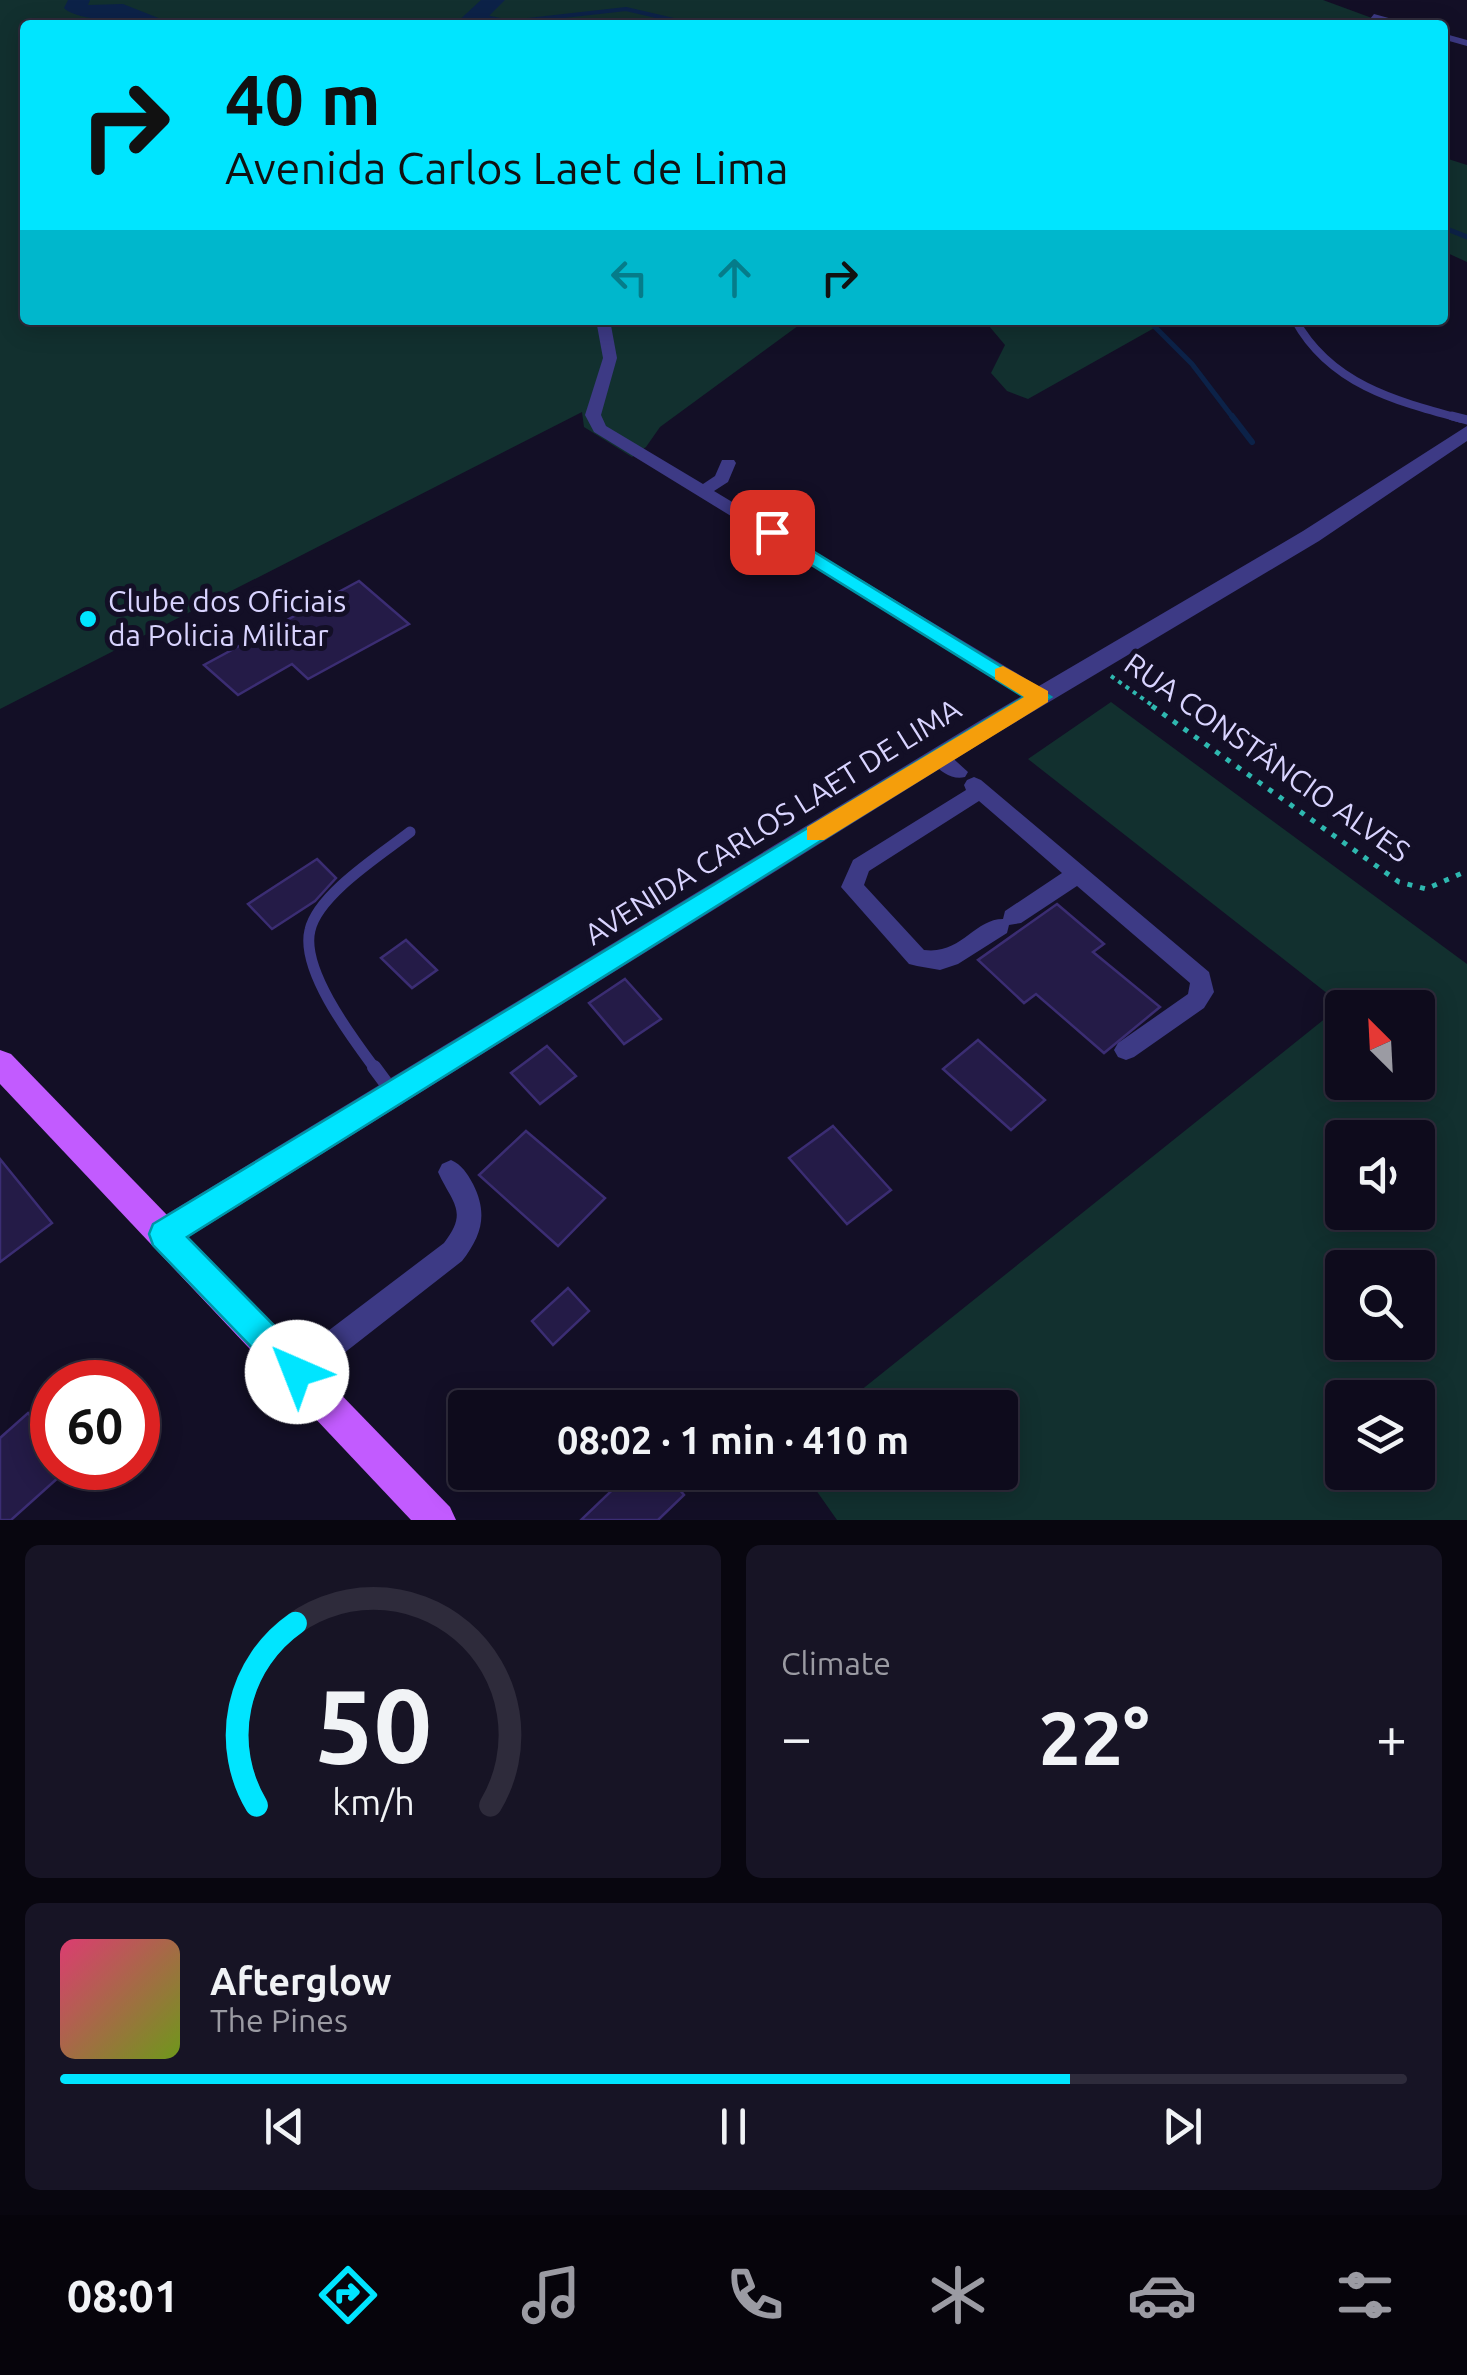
<!DOCTYPE html>
<meta charset="utf-8">
<style>
:root{--surface:#0e0b1c;--page:#171425;--text:#f1f3f6;--muted:#9b9ba3;--line:#2e2b3b;--accent:#00e5ff}
body{margin:0;font-family:Ubuntu,sans-serif;background:var(--page);color:var(--text);height:100vh;display:flex;flex-direction:column;font-size:38px;white-space:nowrap}
*{box-sizing:border-box;margin:0}
p{font-size:32px;color:var(--muted)}
.icon{flex:none;width:55px;height:55px;fill:none;stroke:currentColor;stroke-width:2;stroke-linecap:round;stroke-linejoin:round}
.map{position:relative;height:1520px;overflow:hidden}
.sheet{display:flex;flex-direction:column;gap:25px;padding:25px;background:#08060f;flex:1}
.sheet>*{flex:none}
.top-card{position:absolute;left:20px;top:20px;width:1428px;height:305px;border-radius:10px;box-shadow:0 5px 25px #0003,0 0 0 2px var(--line);background:#00e5ff;color:#111;overflow:hidden}
.needle{width:65px;rotate:336deg}
.tools{position:absolute;left:1325px;top:990px;display:grid;gap:20px}
.tools a{display:grid;place-items:center;width:110px;height:110px;border-radius:10px;background:var(--surface);box-shadow:0 5px 25px #0003,0 0 0 2px var(--line);font-size:50px}
.speed{position:absolute;left:30px;top:1360px;display:flex;gap:20px;font-size:50px;font-weight:700;text-align:center}
.speed>*{display:grid;place-content:center;width:130px;height:130px;border-radius:50%;background:var(--surface);box-shadow:0 5px 25px #0003,0 0 0 2px var(--line);line-height:1}
.speed .limit{border:15px solid #d22;background:#fff;color:#111}
.pin{position:absolute;display:grid;place-items:center;width:85px;height:85px;color:#fff;margin:-42px;border-radius:20px;box-shadow:0 5px 15px #0006}
.me{position:absolute;width:110px;margin:-55px;rotate:316deg;stroke-linejoin:round;filter:drop-shadow(0 0 8px #0008)}
.turn{display:flex;align-items:center;gap:35px;height:210px;padding:0 40px;font-size:45px}
.turn .icon{width:130px;height:130px;stroke-width:2.5}
.turn b{display:block;font-size:70px;line-height:85px}
.lanes{display:flex;align-items:center;height:95px;padding:0 40px;background:#0003;justify-content:center;gap:50px;direction:ltr}
.lanes .off{opacity:.35}
.big{font-size:75px;font-weight:700;line-height:1.1}
.sheet .card{flex:1;display:flex;flex-direction:column;justify-content:center;gap:15px;min-width:0;padding:0 35px;border-radius:15px;background:var(--page)}
.sheet .dial{align-items:center;gap:0}
.dial svg{height:260px;overflow:visible;fill:none;stroke:var(--line);stroke-width:7;stroke-linecap:round;text-anchor:middle}
.dial text{fill:var(--text);stroke:none}
.song{display:flex;align-items:center;gap:30px}
.cover{width:120px;height:120px;border-radius:15px;background:linear-gradient(135deg,hsl(340 70% 55%),hsl(80 70% 35%))}
.played{height:10px;border-radius:5px;background:linear-gradient(90deg,var(--accent) 75%,var(--line) 75%)}
.keys{display:flex;justify-content:space-around;direction:ltr}
.heat{display:flex;justify-content:space-between;align-items:center;font-size:55px;direction:ltr}
.sheet .tiles{flex:1;display:grid;gap:25px;grid-template-columns:1fr 1fr}
.card:last-child{grid-column:span 2}
.trip{position:absolute;left:448px;top:1390px;width:570px;height:100px;border-radius:10px;background:var(--surface);box-shadow:0 5px 25px #0003,0 0 0 2px var(--line);font-weight:700;line-height:100px;text-align:center}
.tabs{display:flex;height:160px;justify-content:space-around;align-items:center;background:#06040b;color:var(--muted)}
.tabs .icon{width:70px;height:70px}
.tabs .on{color:var(--accent)}
.tabs b{font-size:45px;color:var(--text)}
.map>svg:first-child{display:block}
.green{fill:#12302f;fill-rule:evenodd}
.lines{fill:none;stroke-linecap:round;stroke-linejoin:round}
.stream-far2{stroke:#0c2248;stroke-width:4}
.stream-far1{stroke:#0c2248;stroke-width:5}
.stream{stroke:#0c2248;stroke-width:6}
.river{fill:#0c2248;fill-rule:evenodd}
.building{fill:#241b47;stroke:#3b2d73;stroke-width:2.5}
.path-far1{stroke:#2fb8b0;stroke-width:4;stroke-dasharray:4 5;stroke-linecap:butt}
.path{stroke:#2fb8b0;stroke-width:5;stroke-dasharray:5 8;stroke-linecap:butt}
.service-far3{stroke:#3d3a85;stroke-width:8}
.service-far2{stroke:#3d3a85;stroke-width:9}
.service-far1{stroke:#3d3a85;stroke-width:11}
.service{stroke:#3d3a85;stroke-width:14}
.minor{fill:#3d3a85;fill-rule:evenodd}
.tertiary{fill:#3d3a85;fill-rule:evenodd}
.primary{fill:#c25bff;fill-rule:evenodd}
.route{fill:#00e5ff;stroke:#0095a6;stroke-width:2.5}
.slow{fill:#f59e0b}
.poi-dot{fill:#00e5ff;stroke:#130f26;stroke-width:4}
.labels{text-anchor:middle;stroke-width:10;stroke-linejoin:round;paint-order:stroke}
.poi-label{font-size:30px;fill:#d9d4ff;stroke:#130f26;text-anchor:start}
.street-label{font-size:30px;fill:#d9d4ff;stroke:#130f26}
</style>
<div class="map">
<svg width="1467" height="1520" viewBox="0 0 1467 1520">
<rect width="100%" height="100%" fill="#130f26"/>
<path class="green" d="M0,0H1323L1391,25H25V320H422L423,326L436,320H806L660,427L646,447L632,457L584,427L582,412L0,709Z
M1442,157L1467,165V262L1443,251Z
M984,320H1148L1156,327L1028,399L1007,391L991,373L1005,345Z
M1111,702L1467,964V1520H837L804,1473L1000,1472V1408L840,1407L1342,1005L1028,759ZM1342,1008H1418V1082H1342ZM1342,1138H1418V1212H1342ZM1342,1268H1418V1342H1342ZM1342,1398H1418V1472H1342Z"/>
<g class="lines">
<path class="stream-far2" d="M476,15L510,22L626,9L695,25"/>
<path class="stream-far1" d="M1442,227L1467,237
M1148,320L1192,364L1234,419"/>
<path class="stream" d="M1232,416L1252,442"/>
<path class="river" d="M68,0H90L88,5L123,4L161,19L205,18L217,25C188,25 78,25 64,8Z
M481,0H505L480,25H454Z"/>
</g>
<path class="building" d="M359,581L409,624L308,679L292,664L238,695L204,665Z
M317,859L336,878L315,901L272,929L248,904Z
M1057,904L1104,944L1093,952L1160,1007L1104,1053L1036,994L1024,1003L978,960Z
M406,940L437,970L412,988L381,958Z
M625,979L661,1019L624,1044L589,1003Z
M978,1040L1045,1100L1011,1130L943,1069Z
M547,1046L576,1076L540,1104L511,1073Z
M833,1126L891,1190L847,1224L789,1158Z
M526,1131L605,1198L558,1246L479,1175Z
M0,1159L52,1223L0,1262Z
M568,1288L589,1311L553,1345L532,1321Z
M28,1413L52,1444V1468H69L11,1520H0V1438Z
M631,1472H665L684,1495L658,1520H581Z"/>
<g class="lines">
<path class="path-far1" d="M1111,676L1156,708"/>
<path class="path" d="M1152,706L1399,882L1426,889L1467,871"/>
<path class="service-far3" d="M1295,320C1330,384 1395,401 1462,419"/>
<path class="service-far2" d="M1452,416L1467,420"/>
<path class="service-far1" d="M376,1070C353,1039 300,970 310,930C318,894 382,854 410,832"/>
<path class="service" d="M374,1067L391,1090"/>
<path class="minor" d="M1374,14L1407,23L1408,25H1392L1370,19Z
M1442,33L1467,40V46L1442,39Z
M596,320H610L617,358L601,415L606,426L703,484L715,476L722,460H734L736,463L728,482L714,491L1048,692L1051,697L1048,702H1034L594,432L585,415L603,358Z
M939,750L946,752L968,772L965,777C951,781 936,769 929,757Z
M974,777L981,780L1209,972L1214,992L1204,1008L1134,1057L1126,1060L1118,1057L1114,1050L1118,1043L1188,994L1190,983L1077,886L1021,923L1009,925L1007,933L958,964L940,970L917,966L909,964L841,887L853,860L966,790L964,785L967,780ZM979,801L1062,873L1005,911L1003,919C974,919 961,955 924,950L864,885L869,871Z
M451,1160C462,1165 467,1173 473,1184C488,1214 482,1235 462,1261L307,1382L297,1386L287,1382L283,1372L287,1362L444,1243C469,1211 452,1203 438,1172L442,1164Z"/>
<path class="tertiary" d="M1467,426V441L1319,541L994,735L176,1245L164,1250L152,1245L148,1234L152,1223L976,723L1303,531Z"/>
<path class="primary" d="M0,1050L11,1054L450,1507L456,1520H411L0,1084Z"/>
</g>
<path class="route" d="M772,526L1051,697L187,1237L308,1360L313,1372L308,1383L297,1388L286,1383L153,1245L149,1234L153,1224L1024,697L765,536V528Z"/>
<path class="slow" d="M1003,666L1048,691V702L824,840H807V827L1024,697L995,679V669Z"/>
<circle class="poi-dot" cx="88" cy="619" r="10"/>
<g class="labels">
<g class="poi-label">
<text x="108" y="612">Clube dos Oficiais<tspan x="108" dy="34">da Policia Militar</tspan></text>
</g>
<g class="street-label">
<text transform="translate(1267 758) rotate(35)" y="10">RUA CONSTÂNCIO ALVES</text>
<text transform="translate(773 822) rotate(-32)" y="10">AVENIDA CARLOS LAET DE LIMA</text>
</g>
</g>
</svg>
<div class="tools">
<a><svg class="needle" viewBox="-14 -14 28 28"><path d="M0-13l5 13h-10z" fill="#e53935"/><path d="M0 13l5-13h-10z" fill="#9b9ba3"/></svg></a>
<a><svg class="icon" aria-label="sound" viewBox="0 0 24 24"><path d="M4 9h4l5-4v14l-5-4H4zM17 9q2 3 0 6"/></svg></a>
<a><svg class="icon" aria-label="search" viewBox="0 0 24 24"><circle cx="10" cy="10" r="6"/><path d="M15 15l6 6"/></svg></a>
<a><svg class="icon" aria-label="layers" viewBox="0 0 24 24"><path d="M12 4l9 5-9 5-9-5zM3 14l9 5 9-5"/></svg></a>
</div>
<div class="speed"><div class="limit">60</div></div>
<div class="pin" style="left:772px;top:532px;background:#d93025"><svg class="icon" aria-label="arrive" viewBox="0 0 24 24"><path d="M6 21V4h12l-3 4 3 4H6"/></svg></div>
<svg class="me" style="left:297px;top:1372px" viewBox="-20 -20 40 40"><circle r="19" fill="#fff"/><path d="M0-13L10 11 0 6-10 11z" fill="#00e5ff"/></svg>
<div class="trip">08:02 · 1 min · 410 m</div>
<div class="top-card">
<div class="turn"><svg class="icon" aria-label="right" viewBox="0 0 24 24"><path d="M7 20v-9h11M14 6l5 5-5 5"/></svg><div><b>40 m</b>Avenida Carlos Laet de Lima</div></div>
<div class="lanes"><svg class="icon off" aria-label="left" viewBox="0 0 24 24"><path d="M17 20v-9H6M10 6l-5 5 5 5"/></svg><svg class="icon off" aria-label="ahead" viewBox="0 0 24 24"><path d="M12 20V5M6 11l6-6 6 6"/></svg><svg class="icon" aria-label="right" viewBox="0 0 24 24"><path d="M7 20v-9h11M14 6l5 5-5 5"/></svg></div>
</div>
</div>
<section class="sheet">
<div class="tiles">
<div class="card dial"><svg viewBox="0 0 100 80">
<path d="M14 69A42 42 0 1 1 86 69"/>
<path d="M14 69A42 42 0 0 1 26 13" stroke="#00e5ff"/>
<text x="50" y="56" font-size="32" font-weight="700">50</text>
<text x="50" y="72" font-size="11">km/h</text>
</svg></div>
<div class="card"><p>Climate</p>
<div class="heat"><a>−</a><b class="big">22°</b><a>+</a></div>
</div>
<div class="card">
<div class="song"><i class="cover"></i><div><b>Afterglow</b><p>The Pines</p></div></div>
<div class="played"></div>
<div class="keys"><svg class="icon" aria-label="previous" viewBox="0 0 24 24"><path d="M18 5L8 12l10 7zM5 5v14"/></svg><svg class="icon" aria-label="pause" viewBox="0 0 24 24"><path d="M8 5v14M16 5v14"/></svg><svg class="icon" aria-label="next" viewBox="0 0 24 24"><path d="M6 5l10 7-10 7zM19 5v14"/></svg></div>
</div>
</div>
</section>
<nav class="tabs">
<b>08:01</b>
<svg class="icon on" aria-label="directions" viewBox="0 0 24 24"><path d="M12 3l9 9-9 9-9-9zM9 14v-3h6M13 9l2 2-2 2"/></svg>
<svg class="icon" aria-label="music" viewBox="0 0 24 24"><path d="M9 18V5l10-2v13"/><circle cx="6" cy="18" r="3"/><circle cx="16" cy="16" r="3"/></svg>
<svg class="icon" aria-label="phone" viewBox="0 0 24 24"><path d="M5 4h4l2 5-3 2q2 4 5 5l2-3 5 2v4C11 20 4 13 5 4z"/></svg>
<svg class="icon" aria-label="climate" viewBox="0 0 24 24"><path d="M12 3v18M4 7l16 10M4 17L20 7"/></svg>
<svg class="icon" aria-label="car" viewBox="0 0 24 24"><path d="M5 17H2v-5l4-1 3-4h7l3 4 3 1v5h-3M9 17h6M6 11h13"/><circle cx="7" cy="17" r="2"/><circle cx="17" cy="17" r="2"/></svg>
<svg class="icon" aria-label="filters" viewBox="0 0 24 24"><path d="M4 7h16M4 17h16"/><circle cx="9" cy="7" r="2"/><circle cx="15" cy="17" r="2"/></svg>
</nav>
